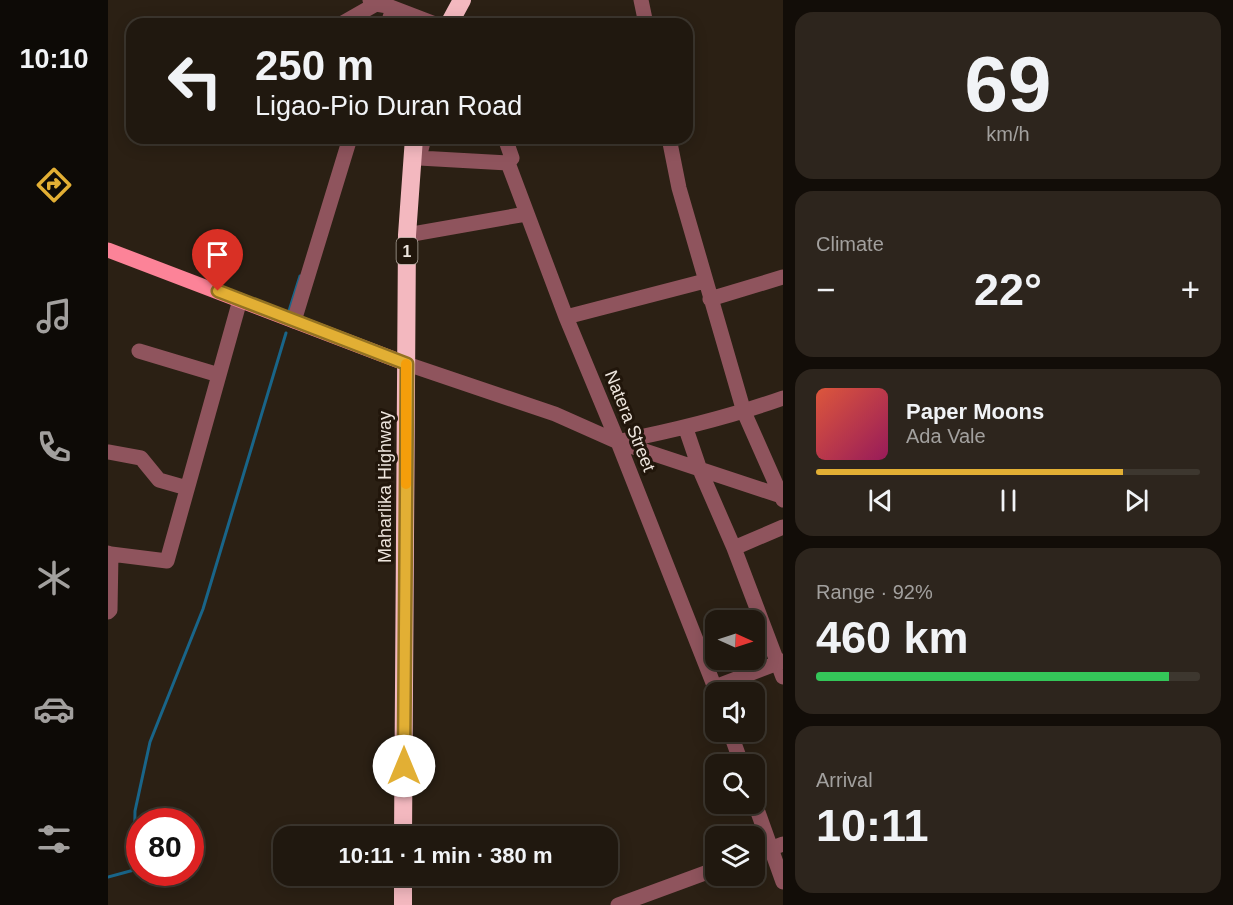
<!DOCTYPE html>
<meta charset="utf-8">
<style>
:root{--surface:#20180f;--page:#2d251d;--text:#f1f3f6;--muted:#a2a09e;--line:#3d372f;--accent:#e2af34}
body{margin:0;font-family:Helvetica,sans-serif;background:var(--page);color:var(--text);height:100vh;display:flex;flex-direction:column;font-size:22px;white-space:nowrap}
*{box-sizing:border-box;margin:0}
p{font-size:20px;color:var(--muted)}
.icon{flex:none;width:33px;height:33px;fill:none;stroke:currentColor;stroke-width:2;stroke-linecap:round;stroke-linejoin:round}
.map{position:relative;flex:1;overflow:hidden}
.sheet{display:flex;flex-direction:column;gap:12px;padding:12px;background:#120d08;width:450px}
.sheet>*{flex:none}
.top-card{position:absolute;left:18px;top:18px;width:567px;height:126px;border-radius:18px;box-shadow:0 3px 15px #0003,0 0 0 2px var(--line);background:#20180f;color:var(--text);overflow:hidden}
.needle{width:39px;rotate:93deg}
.fabs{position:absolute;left:597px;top:610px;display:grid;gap:12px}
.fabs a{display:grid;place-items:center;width:60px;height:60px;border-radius:12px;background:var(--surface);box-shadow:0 3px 15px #0003,0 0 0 2px var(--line);font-size:30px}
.speed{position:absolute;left:18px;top:808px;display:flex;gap:12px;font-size:30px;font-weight:700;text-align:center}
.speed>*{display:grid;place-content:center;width:78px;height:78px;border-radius:50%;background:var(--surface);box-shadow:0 3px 15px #0003,0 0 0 2px var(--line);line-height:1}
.speed .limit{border:9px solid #d22;background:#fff;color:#111}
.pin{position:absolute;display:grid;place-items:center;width:51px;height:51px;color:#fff;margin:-62px -26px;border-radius:50% 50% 50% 0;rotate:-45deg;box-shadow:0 0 6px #0007}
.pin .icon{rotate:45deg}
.me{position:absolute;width:66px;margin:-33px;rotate:0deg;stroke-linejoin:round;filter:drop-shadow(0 0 4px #0008)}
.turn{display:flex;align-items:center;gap:21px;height:126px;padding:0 30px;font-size:27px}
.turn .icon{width:78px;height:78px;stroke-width:2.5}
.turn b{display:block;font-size:42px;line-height:51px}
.big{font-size:45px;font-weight:600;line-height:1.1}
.sheet .card{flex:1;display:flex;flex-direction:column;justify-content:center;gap:9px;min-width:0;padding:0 21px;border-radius:18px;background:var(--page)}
.sheet .dial{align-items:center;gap:0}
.dial b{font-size:78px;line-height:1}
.song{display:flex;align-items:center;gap:18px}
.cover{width:72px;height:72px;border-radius:9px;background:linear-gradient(135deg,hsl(10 70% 55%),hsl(330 70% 35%))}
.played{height:6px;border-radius:3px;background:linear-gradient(90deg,var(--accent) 80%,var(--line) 80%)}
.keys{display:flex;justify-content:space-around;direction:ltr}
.heat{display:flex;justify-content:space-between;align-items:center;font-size:33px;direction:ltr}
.charge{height:9px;border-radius:4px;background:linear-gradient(90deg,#34c759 92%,var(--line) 0)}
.trip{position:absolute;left:165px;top:826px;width:345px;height:60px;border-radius:18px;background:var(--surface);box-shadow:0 3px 15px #0003,0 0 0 2px var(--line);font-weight:600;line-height:60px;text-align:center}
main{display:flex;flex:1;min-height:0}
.dock{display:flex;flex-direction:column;width:108px;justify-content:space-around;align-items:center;background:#0d0a06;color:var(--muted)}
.dock .icon{width:42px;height:42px}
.dock .on{color:var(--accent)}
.dock b{font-size:27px;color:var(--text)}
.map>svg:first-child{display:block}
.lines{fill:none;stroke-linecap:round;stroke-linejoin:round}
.stream{stroke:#196589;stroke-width:3}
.minor{stroke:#8f545d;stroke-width:15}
.major{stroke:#fc8398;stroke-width:15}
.highway{stroke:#f3b8bf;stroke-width:18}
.route-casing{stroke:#937222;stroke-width:15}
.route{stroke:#e2af34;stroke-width:10}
.slow{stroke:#f59e0b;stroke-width:10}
.labels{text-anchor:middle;stroke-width:6;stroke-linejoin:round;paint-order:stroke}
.shield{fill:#21160b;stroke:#b0a89f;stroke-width:1.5}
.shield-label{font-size:16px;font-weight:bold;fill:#eee6de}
.street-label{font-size:18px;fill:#eee6de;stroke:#21160b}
</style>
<main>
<nav class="dock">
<b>10:10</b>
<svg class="icon on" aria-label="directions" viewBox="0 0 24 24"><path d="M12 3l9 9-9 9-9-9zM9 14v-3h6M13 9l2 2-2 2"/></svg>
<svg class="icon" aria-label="music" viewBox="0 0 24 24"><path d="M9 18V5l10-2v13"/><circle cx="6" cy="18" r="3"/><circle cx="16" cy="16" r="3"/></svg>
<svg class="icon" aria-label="phone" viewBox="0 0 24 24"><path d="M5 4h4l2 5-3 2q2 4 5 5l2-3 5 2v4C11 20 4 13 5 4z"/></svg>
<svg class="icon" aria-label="climate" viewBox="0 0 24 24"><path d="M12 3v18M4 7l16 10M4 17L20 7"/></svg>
<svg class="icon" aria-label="car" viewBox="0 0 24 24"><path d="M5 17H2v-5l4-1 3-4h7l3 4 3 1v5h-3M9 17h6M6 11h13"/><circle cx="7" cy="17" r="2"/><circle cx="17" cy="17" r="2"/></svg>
<svg class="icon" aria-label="filters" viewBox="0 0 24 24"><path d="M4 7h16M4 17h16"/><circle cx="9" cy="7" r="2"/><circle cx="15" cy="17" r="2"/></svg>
</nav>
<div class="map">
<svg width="675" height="905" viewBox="0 0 675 905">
<rect width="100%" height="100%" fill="#2b2014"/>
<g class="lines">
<path class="stream" d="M270,24L272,18
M181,311L192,276
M0,877L26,870L27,811L42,742L95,609L178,333"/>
<path class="minor" d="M262,0L268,4L280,6L327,24
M533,0L538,24
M233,24L268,4
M280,24L285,8
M316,138L311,158L400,163
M397,138L404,158L400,163
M561,138L571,188L636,412L675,500
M400,163L458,317L510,442L609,693
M299,235L418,214
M602,299L675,277
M458,317L597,281
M186,321L242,138
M31,351L111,375
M299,364L447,414L510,442L673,496
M578,429L592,470L626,548L675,677
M513,441C568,430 622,417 675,398
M0,452L33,458L51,480L79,488
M626,548L675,527
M0,553L3,554L2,610L0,612
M3,554L59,561L132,300
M607,687L675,661
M622,732L634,765
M646,801L675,882
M646,855L675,844
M510,905L608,869"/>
<path class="major" d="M0,250L299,364"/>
<path class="highway" d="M341,24L354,0
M295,837L299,235L306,138
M295,905V876"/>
</g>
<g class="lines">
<g class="route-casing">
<path id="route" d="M110,291L299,364L296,766"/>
</g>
<use href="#route" class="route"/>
<path class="slow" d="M298,364V484"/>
</g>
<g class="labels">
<rect class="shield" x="288.5" y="238" width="21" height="26" rx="4.5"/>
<g class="shield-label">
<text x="299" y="257">1</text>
</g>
<g class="street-label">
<text transform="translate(522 421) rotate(68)" y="6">Natera Street</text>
<text transform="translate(277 487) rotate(-90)" y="6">Maharlika Highway</text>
</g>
</g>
</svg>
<div class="fabs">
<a><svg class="needle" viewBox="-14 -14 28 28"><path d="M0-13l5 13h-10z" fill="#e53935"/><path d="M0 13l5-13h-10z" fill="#a2a09e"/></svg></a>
<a><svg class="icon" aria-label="sound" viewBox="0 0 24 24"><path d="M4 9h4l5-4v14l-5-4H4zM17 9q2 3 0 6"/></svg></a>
<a><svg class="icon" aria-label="search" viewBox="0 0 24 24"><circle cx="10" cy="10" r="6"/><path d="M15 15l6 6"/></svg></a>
<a><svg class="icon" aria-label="layers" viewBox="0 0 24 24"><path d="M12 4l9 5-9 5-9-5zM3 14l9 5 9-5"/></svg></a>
</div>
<div class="speed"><div class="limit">80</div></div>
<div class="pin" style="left:110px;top:291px;background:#d93025"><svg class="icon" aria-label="arrive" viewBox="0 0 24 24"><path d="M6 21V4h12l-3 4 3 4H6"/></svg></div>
<svg class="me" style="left:296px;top:766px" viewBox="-20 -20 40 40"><circle r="19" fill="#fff"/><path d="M0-13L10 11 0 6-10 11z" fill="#e2af34"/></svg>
<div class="trip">10:11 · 1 min · 380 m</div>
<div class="top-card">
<div class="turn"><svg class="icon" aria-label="left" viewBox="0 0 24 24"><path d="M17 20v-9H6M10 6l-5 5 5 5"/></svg><div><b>250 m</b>Ligao-Pio Duran Road</div></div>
</div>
</div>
<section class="sheet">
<div class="card dial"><b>69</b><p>km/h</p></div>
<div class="card"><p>Climate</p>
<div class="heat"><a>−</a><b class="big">22°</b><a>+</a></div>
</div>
<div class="card">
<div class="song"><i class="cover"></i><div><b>Paper Moons</b><p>Ada Vale</p></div></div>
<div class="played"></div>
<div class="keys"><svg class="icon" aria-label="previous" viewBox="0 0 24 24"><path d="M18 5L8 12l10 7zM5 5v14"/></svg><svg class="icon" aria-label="pause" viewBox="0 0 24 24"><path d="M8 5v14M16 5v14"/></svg><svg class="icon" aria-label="next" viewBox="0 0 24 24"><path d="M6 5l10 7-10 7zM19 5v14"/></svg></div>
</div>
<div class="card"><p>Range · 92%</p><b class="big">460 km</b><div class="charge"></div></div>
<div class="card"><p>Arrival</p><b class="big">10:11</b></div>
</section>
</main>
